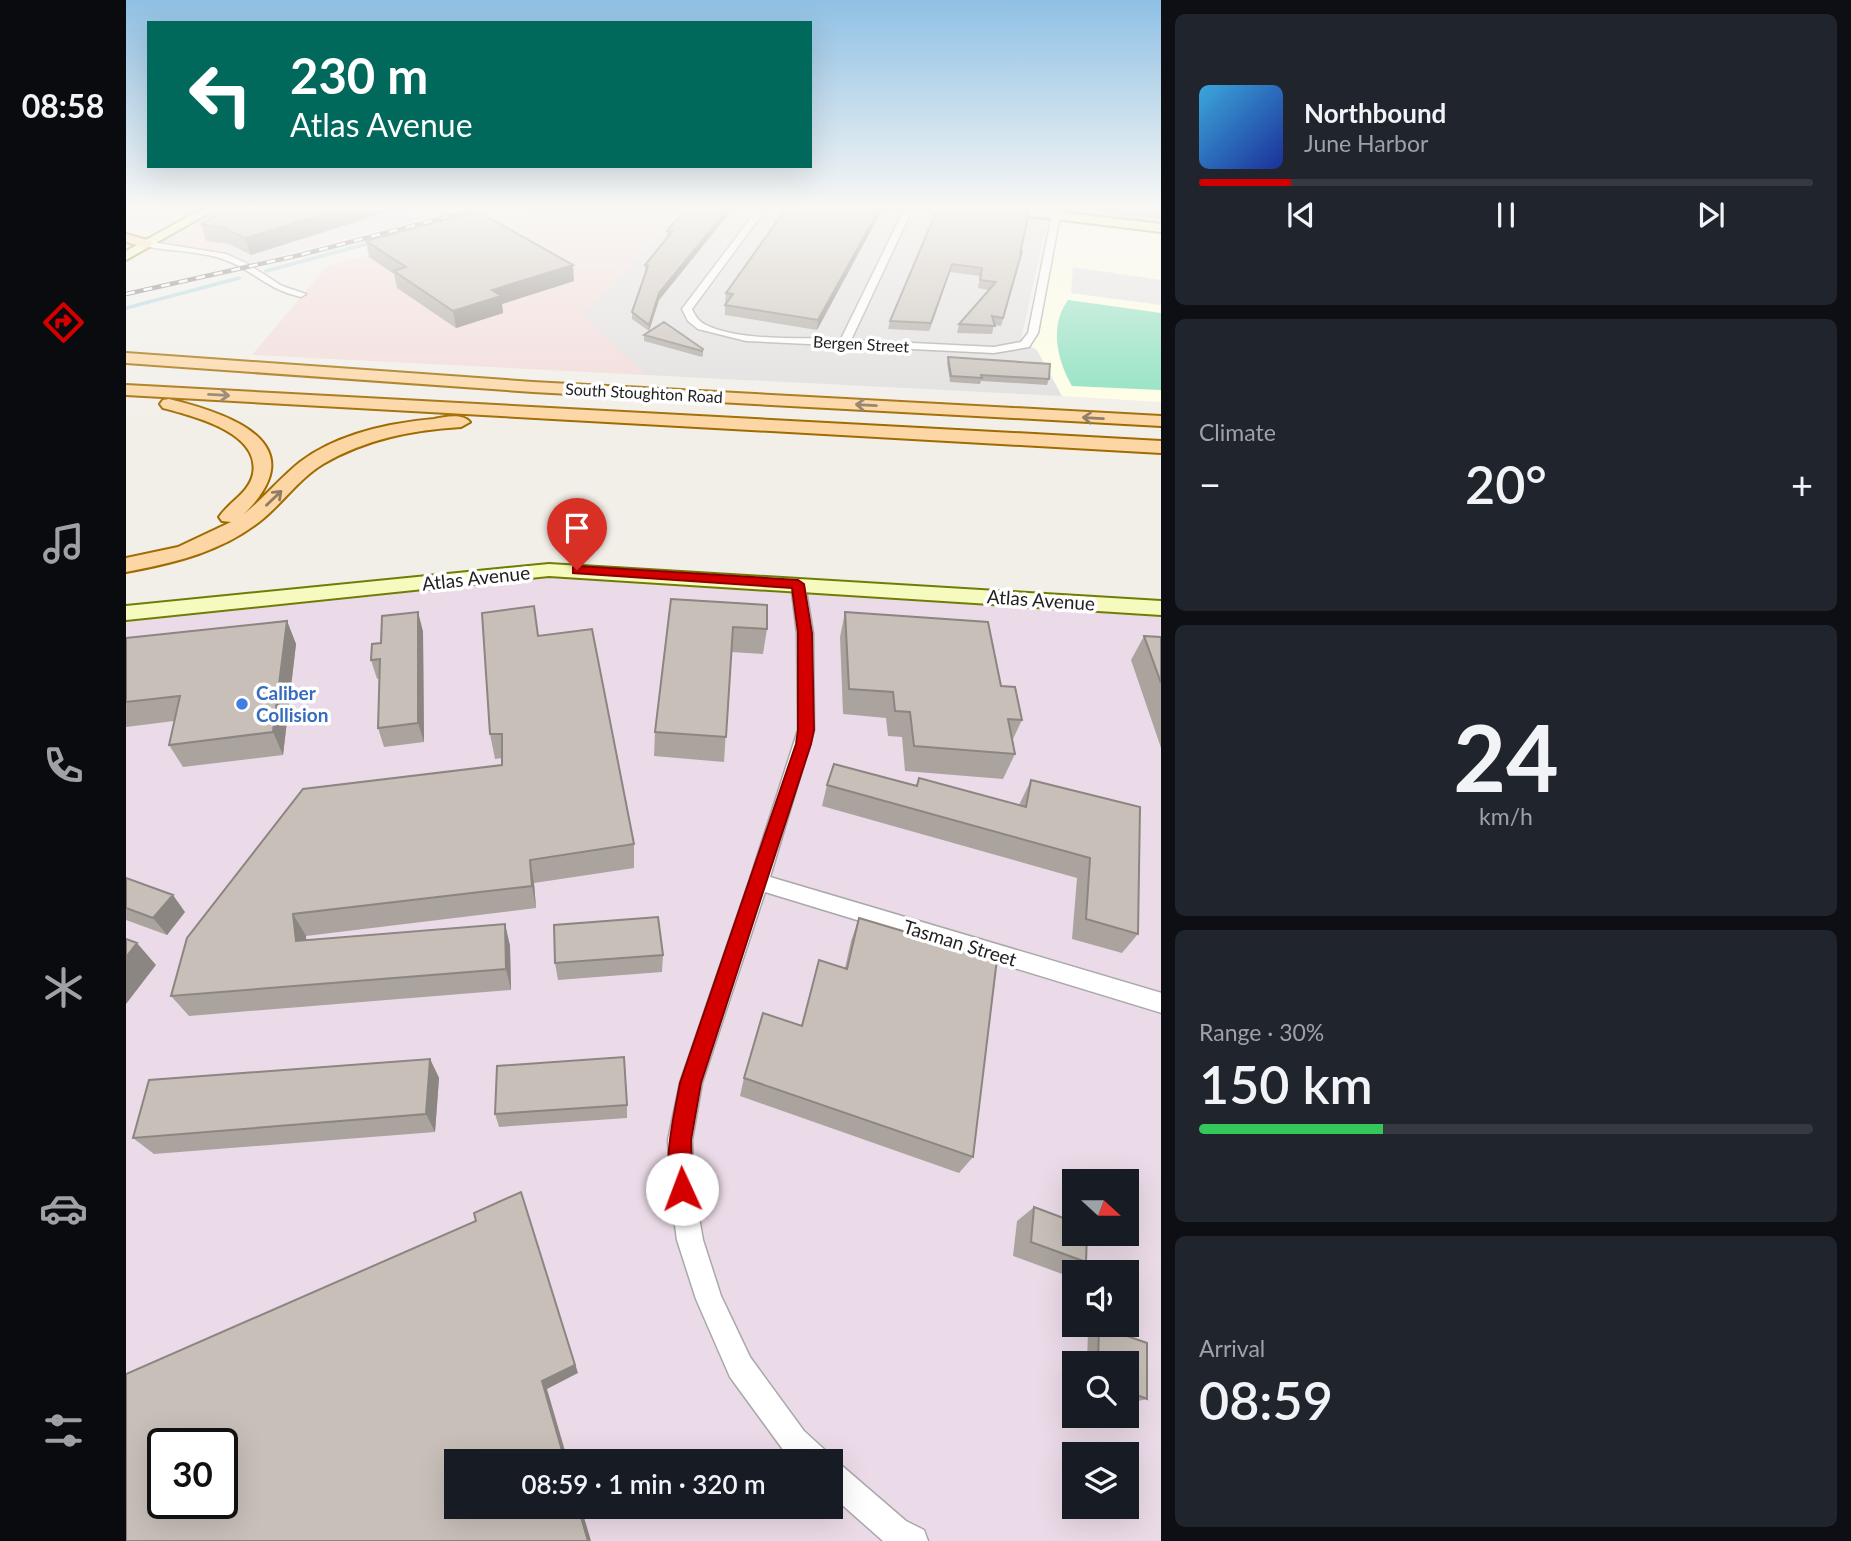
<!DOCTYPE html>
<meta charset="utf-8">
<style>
:root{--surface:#171b24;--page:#20242c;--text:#f1f3f6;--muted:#9ea1a6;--line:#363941;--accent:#d40000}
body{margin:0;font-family:Lato,sans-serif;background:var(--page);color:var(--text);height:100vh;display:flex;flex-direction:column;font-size:26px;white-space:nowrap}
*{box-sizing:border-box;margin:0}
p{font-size:23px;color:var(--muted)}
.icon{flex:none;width:38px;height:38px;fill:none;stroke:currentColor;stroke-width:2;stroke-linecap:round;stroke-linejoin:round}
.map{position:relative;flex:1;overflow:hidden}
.panel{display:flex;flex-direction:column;gap:14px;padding:14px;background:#0d0f14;width:690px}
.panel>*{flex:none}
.banner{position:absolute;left:21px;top:21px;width:665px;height:147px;border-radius:0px;box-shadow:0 7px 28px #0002;background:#00695c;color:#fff;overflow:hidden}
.needle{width:46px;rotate:111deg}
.buttons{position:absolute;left:936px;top:1169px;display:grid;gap:14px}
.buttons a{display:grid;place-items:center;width:77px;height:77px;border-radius:0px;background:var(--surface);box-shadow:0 7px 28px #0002;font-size:35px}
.speed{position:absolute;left:21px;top:1428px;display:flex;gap:14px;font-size:35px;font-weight:700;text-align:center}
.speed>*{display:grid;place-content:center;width:91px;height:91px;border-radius:50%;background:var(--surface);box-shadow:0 7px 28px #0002;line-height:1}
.speed .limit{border:4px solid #111;border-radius:10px;background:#fff;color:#111}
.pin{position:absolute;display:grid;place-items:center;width:60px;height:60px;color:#fff;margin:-72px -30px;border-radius:50% 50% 50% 0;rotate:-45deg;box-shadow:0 0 7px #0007}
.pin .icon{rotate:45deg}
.me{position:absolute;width:77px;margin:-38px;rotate:358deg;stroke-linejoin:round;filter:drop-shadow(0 0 5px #0008)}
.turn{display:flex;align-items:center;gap:24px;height:147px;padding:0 28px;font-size:32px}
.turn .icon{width:91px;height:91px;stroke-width:2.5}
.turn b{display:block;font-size:49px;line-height:60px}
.big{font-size:52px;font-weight:600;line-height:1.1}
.panel .widget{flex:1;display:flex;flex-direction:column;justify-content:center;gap:10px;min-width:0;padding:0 24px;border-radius:10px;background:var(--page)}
.panel .dial{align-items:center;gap:0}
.dial b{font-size:91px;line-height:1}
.song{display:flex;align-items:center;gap:21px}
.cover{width:84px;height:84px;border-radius:10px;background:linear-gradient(135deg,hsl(200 70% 55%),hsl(230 70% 35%))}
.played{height:7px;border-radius:4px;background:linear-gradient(90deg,var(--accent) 15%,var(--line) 15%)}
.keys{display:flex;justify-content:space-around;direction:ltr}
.heat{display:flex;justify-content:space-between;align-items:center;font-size:38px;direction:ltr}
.charge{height:10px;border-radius:5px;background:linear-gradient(90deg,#34c759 30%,var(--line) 0)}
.trip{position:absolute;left:318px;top:1449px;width:399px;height:70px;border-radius:0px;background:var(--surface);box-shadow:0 7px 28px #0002;font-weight:600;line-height:70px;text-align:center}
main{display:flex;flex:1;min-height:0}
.tabs{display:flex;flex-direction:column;width:126px;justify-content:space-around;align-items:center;background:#090b0e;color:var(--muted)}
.tabs .icon{width:49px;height:49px}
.tabs .current{color:var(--accent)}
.tabs b{font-size:32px;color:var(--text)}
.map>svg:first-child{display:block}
.residential{fill:#e0dfdf}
.commercial{fill:#f2dad9}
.industrial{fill:#ebdbe8;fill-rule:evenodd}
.education{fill:#ffffe5}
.pitch{fill:#88e0be}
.parking{fill:#e2e2e2}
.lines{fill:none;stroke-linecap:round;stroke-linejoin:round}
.stream{stroke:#aad3df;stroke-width:3.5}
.street-casing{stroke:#a9a9a9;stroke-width:3}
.secondary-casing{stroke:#707d05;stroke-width:4}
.primary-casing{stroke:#a06b00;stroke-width:4}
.street{fill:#fff;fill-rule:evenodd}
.secondary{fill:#f7fabf;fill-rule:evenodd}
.primary{fill:#fcd6a4;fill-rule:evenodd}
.rail-casing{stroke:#707070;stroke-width:4.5}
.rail{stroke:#fff;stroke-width:2.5;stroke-dasharray:9;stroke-linecap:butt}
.wall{fill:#aba49e}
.shaded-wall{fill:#8b8681}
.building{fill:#c7bfb8;stroke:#8b8681;stroke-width:2;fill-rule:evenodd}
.oneway{stroke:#8f7c63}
.route{fill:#d40000;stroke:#8a0000;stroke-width:2}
.shop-dot{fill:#3f7fe0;stroke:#fff;stroke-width:2.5}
.labels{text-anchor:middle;stroke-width:7;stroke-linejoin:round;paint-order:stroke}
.far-street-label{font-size:16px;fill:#222;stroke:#fff}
.street-label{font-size:19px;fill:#222;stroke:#fff}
.shop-label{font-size:19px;font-weight:bold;fill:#366cbe;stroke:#fff;text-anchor:start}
</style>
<main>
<nav class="tabs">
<b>08:58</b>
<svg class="icon current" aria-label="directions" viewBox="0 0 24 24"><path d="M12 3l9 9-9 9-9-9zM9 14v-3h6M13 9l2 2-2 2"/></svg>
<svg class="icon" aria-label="music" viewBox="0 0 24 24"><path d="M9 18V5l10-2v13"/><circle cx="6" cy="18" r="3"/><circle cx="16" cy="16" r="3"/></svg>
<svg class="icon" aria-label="phone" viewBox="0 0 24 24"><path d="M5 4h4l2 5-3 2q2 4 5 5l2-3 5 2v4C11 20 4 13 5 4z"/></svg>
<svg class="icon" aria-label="climate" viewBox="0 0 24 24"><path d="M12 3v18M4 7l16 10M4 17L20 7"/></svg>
<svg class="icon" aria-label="car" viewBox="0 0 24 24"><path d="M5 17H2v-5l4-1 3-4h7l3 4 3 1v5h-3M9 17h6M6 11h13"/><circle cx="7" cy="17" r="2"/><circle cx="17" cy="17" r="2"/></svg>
<svg class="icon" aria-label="filters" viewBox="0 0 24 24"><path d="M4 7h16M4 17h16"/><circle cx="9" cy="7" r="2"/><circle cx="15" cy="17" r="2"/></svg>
</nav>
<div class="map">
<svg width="1036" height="1541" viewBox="0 0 1036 1541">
<rect width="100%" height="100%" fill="#f2efe9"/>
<path class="residential" d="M554,210H1035V225L923,211L895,340L911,350L936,396L520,375L456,316Z"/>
<path class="commercial" d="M82,210H192L173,221L87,254L20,244Z
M406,210H553L457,315L520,375L126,355L200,267Z"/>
<path class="industrial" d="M192,210H332L117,265L87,254L173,221Z
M423,570L1035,608V1541H0V613ZM948,1181H1001V1234H948ZM948,1272H1001V1325H948ZM948,1363H1001V1416H948ZM37,1444H96V1503H37ZM948,1454H1001V1507H948ZM331,1461H705V1507H331Z"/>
<path class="education" d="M931,215L1035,228V402L936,396L911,350L900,343Z"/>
<path class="pitch" d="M942,300L1035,313V390L946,386C931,360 923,326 942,300Z"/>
<path class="parking" d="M947,267L1035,280V305L945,293Z"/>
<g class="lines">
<path class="stream" d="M350,215L372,210
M140,271L248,242
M0,308L113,278"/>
<g class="street-casing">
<path id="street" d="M631,210H639L566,309C569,316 573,322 580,325C616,342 675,337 715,339L778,210H786L725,340L868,347L895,342L902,333L927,210H935L912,333L903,347L868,353L620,341L572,329L562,321L556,309Z
M20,241L100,254L120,263L156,286L180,294L175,297C142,290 131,273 102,261C75,250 45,252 17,246L15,244Z
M672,579L679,584L687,633L688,730L644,877L1036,993V1013L639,892L576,1083L566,1140L568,1189L577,1240L595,1296L624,1357L678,1431L700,1451L704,1461L715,1465L780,1521L798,1530L802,1541H757L705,1495V1461H669L658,1451L604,1377L570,1299L551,1240L544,1189L542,1140L554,1083L623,882L672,730L671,633L665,584Z"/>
</g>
<g class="secondary-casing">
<path id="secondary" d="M74,210H88L0,260V251Z
M882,210H914L1036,224V232L888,214Z
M423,564L1036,601V615L423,576L0,620V606Z"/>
</g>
<g class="primary-casing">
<path id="primary" d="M0,234L25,241L27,244L20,248L0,242Z
M0,353L407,382L1036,416V426L407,392L0,363Z
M0,385L1036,441V453L0,395Z
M43,399C104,414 190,443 118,514C138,498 154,478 174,462C211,434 263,423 308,419C319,417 336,413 344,422L335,427C286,430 240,439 197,464C174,478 158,501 138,518C99,551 49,563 0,572V558L52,547L105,522L96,521L93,517C103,502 123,493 127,474C135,432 66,416 37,408L34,404L37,400Z"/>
</g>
<use href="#street" class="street"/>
<use href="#secondary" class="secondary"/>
<use href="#primary" class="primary"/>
<g class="rail-casing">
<path id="rail" d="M0,294L174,255L348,210"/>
</g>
<use href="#rail" class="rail"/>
</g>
<path class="wall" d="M100,210H282L278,213L264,211L125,255L103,244L80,241L75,224Z
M559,210H606L533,300L523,331L506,319V312L520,271H519V265L541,237V231Z
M756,210L691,330L599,315V305L601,303H599L600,293Z
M811,210L894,254L896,251L875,326L868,325L866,334L831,333L833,324L863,290L852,288L854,276L824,272L803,331L762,329L764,321Z
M962,210H1035V219Z
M240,241L448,281L376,304L377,313L330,328L271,288L268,274L243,257Z
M518,335L577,349V355L576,357L518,341Z
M822,357L923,379L921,385L855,381L854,384L824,382L821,363Z
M545,599L641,629L637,654L605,652L598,762L528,756L529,732Z
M292,612L297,632L298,742L258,747L252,728L254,678L251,679L245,660L255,643Z
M719,612L875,686L896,720L886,741L889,754L877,779L779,771L776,737L762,736L760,718L717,714L714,637Z
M161,621L170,644L157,755L57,767L43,745L48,721L0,727V638Z
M412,636L508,844V868L408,883L410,908L180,936V940L379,924L384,946L385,990L63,1016L45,996L376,765V758L369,759L364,734Z
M1018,636L1035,637V748L1005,660Z
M793,778L893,805L905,780L1014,807L1012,934L996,953L946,939L951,878L696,806L701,785L790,786Z
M0,878L59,912L41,935L0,920Z
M733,918L847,1157L833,1173L614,1096L618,1078L675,1026L693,960L719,968L725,941Z
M537,955L536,972L432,980L429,963Z
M304,1059L313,1078L309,1132L28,1154L7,1138Z
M501,1105V1118L373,1127L369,1114Z
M908,1207L960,1262L939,1275L887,1256L891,1221Z
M973,1326L1021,1343V1399L1008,1402L1001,1399V1363H961L962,1331Z"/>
<path class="shaded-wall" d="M212,210H263L264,211L125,255L119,238Z
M601,210H606L533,300L523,331V325L533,293Z
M753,210H756L691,330L692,320Z
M826,264L824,272L803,331L805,323Z
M447,265L448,281L376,304L377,313L330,328L327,311L366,290Z
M292,612L297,632L298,742L292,723Z
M161,621L170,644L157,755L147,732Z
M404,860L408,883L410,908L406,886Z
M47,895L59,912L41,935L27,918Z
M167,914L180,936L182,962L170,941Z
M379,924L384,946L385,990L380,969Z
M11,943L30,965L0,1004V957Z
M304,1059L313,1078L309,1132L300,1114Z
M395,1192L452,1373L421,1389L442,1461H439L416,1381Z
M452,1507H455L465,1541H462Z"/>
<path class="building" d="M100,210H212L119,238L98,228L75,224Z
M559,210H601L533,293L523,325L506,312L522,266L519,265L546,232L541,231Z
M659,210H753L692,320L599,305L607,294L600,293Z
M811,210H892L903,213L894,254L896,251L877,318L866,316L869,326L833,324L870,282L854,280L856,268L826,264L805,323L764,321Z
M351,211L447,265L366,290L375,296L327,311L268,271L280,267L240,241Z
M538,322L577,349L576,351L518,335Z
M822,357L924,364L923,379L855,375L856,378L825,376Z
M545,599L641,605V629L607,627L600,737L529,732Z
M408,606L412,636L466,629L508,844L404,860L406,886L167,914L170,941L379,924L380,969L45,996L61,938L177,789L376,765V734H364L356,613Z
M292,612V723L252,728L254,659L245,660L246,644L255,643L256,616Z
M719,612L862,622L875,686L889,687L896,720L882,719L889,754L788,746L784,712L769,711L767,692L723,689Z
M161,621L147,732L43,745L54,696L0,702V638Z
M1018,636L1035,637V683Z
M708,764L791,786L793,778L900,807L905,780L1014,807L1012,934L960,919L964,858L701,785Z
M0,878L47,895L27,918L0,908Z
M532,917L537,955L429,963L428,925Z
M733,918L871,959L847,1157L618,1078L637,1013L676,1026L693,960L721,969Z
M0,939L11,943L0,957Z
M498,1057L501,1105L369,1114L371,1066Z
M304,1059L300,1114L7,1138L23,1080Z
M395,1192L449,1365L416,1381L439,1461H331V1507H452L462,1541H0V1374L350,1221L348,1213ZM37,1444H96V1503H37Z
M908,1207L948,1222V1234H961L960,1262L905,1242Z
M973,1326L1021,1343V1399L1001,1391V1363H972Z"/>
<defs><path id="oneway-shaft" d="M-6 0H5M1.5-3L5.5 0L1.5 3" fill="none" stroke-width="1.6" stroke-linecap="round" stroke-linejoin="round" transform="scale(1.75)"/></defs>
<g class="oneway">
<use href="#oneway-shaft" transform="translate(93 395) rotate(3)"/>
<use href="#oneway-shaft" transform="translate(740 405) rotate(-177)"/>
<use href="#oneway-shaft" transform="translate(967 418) rotate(-177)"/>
<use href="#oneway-shaft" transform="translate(148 498) rotate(-44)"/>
</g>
<linearGradient id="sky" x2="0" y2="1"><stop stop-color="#8fc0e4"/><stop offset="0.49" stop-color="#f9f8f5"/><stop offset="1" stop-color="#f9f8f5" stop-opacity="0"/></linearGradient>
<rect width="1036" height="425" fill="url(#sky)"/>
<path class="route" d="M451,566L672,580L678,584L686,633L688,730L685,744L575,1083L565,1140L567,1189L564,1196L556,1200L548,1196C535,1165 548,1116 554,1083L670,744L672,730V633L666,588L447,573V567Z"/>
<circle class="shop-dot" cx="116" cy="704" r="7"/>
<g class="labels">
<g class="far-street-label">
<text transform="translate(735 344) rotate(3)" y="6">Bergen Street</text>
<text transform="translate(518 393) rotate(3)" y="6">South Stoughton Road</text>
</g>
<g class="street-label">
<text transform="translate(350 578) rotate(-6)" y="7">Atlas Avenue</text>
<text transform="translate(915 600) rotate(4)" y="7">Atlas Avenue</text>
<text transform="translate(834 943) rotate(17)" y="7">Tasman Street</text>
</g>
<g class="shop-label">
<text x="130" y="700">Caliber<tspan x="130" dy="22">Collision</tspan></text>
</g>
</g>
</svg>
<div class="buttons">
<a><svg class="needle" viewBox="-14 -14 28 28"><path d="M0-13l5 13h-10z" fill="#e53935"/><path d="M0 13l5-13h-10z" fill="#9ea1a6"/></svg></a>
<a><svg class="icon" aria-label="sound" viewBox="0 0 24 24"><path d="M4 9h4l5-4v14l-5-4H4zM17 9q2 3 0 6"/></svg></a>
<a><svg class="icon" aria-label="search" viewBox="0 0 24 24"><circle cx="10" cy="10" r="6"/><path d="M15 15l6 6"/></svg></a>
<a><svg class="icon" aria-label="layers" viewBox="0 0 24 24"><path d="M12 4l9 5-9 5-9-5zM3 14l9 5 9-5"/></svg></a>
</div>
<div class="speed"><div class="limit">30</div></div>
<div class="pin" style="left:451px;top:570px;background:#d93025"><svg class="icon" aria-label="arrive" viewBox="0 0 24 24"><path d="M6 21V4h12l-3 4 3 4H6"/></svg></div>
<svg class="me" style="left:556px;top:1189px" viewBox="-20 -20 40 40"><circle r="19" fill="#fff"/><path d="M0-13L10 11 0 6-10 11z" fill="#d40000"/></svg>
<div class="trip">08:59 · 1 min · 320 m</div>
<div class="banner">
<div class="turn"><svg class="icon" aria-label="left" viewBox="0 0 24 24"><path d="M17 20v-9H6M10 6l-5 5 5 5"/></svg><div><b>230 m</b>Atlas Avenue</div></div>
</div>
</div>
<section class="panel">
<div class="widget">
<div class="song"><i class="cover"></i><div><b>Northbound</b><p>June Harbor</p></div></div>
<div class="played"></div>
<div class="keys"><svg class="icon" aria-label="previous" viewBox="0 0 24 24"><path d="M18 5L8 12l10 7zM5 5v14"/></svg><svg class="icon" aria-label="pause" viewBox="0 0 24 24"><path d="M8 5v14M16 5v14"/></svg><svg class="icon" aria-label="next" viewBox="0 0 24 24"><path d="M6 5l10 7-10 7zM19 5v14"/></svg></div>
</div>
<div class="widget"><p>Climate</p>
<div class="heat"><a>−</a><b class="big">20°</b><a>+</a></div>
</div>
<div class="widget dial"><b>24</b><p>km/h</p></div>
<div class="widget"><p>Range · 30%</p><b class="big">150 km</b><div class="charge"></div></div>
<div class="widget"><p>Arrival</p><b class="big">08:59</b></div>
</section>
</main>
